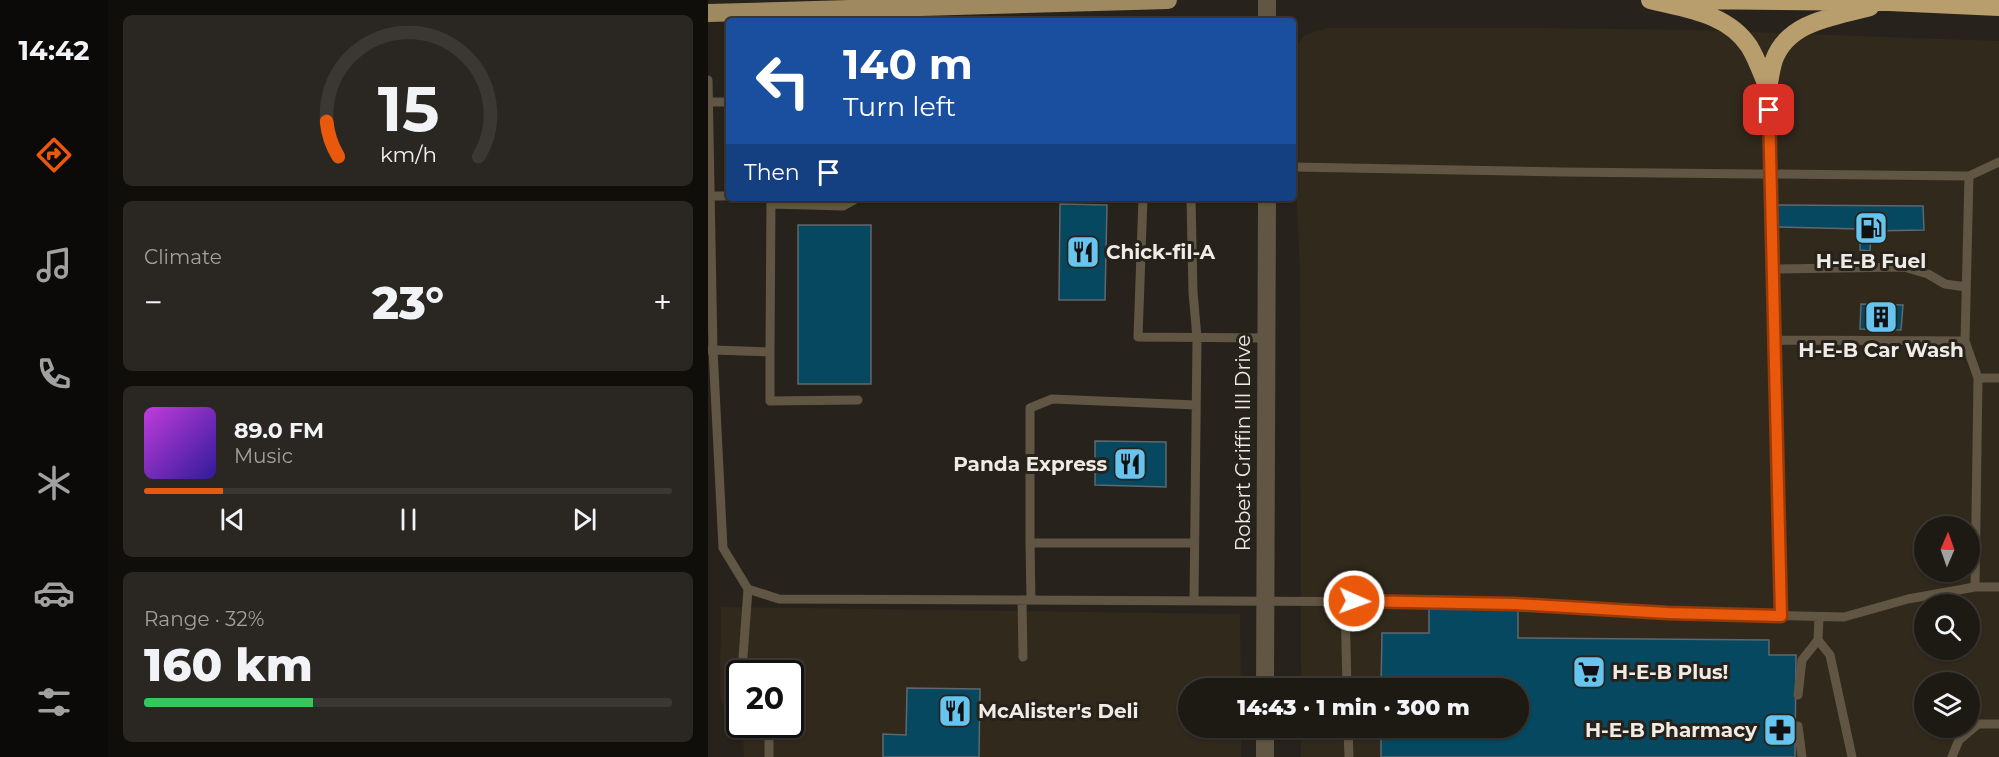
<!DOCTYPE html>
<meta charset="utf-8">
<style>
:root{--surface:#1d1a14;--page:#2a2722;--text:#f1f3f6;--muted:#a0a1a0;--line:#3b3834;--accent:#ea580c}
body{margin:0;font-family:Montserrat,sans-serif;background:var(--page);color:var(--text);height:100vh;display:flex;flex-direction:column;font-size:22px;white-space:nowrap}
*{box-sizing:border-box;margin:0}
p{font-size:20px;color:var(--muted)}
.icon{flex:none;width:33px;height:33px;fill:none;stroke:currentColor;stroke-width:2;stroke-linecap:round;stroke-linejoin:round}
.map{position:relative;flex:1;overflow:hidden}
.panel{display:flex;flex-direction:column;gap:15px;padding:15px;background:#100e0b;width:600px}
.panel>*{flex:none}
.guide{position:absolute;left:18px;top:18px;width:570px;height:183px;border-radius:6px;box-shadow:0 2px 4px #0004,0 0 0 2px var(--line);background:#1a4fa0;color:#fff;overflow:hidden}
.needle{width:39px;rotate:2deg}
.controls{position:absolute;left:1206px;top:516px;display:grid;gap:12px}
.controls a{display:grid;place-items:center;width:66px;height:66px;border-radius:50%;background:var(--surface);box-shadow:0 2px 4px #0004,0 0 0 2px var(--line);font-size:30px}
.speed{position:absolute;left:18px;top:660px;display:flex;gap:12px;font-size:30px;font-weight:700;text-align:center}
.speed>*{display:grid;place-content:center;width:78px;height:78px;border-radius:50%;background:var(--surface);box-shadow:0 2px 4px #0004,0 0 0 2px var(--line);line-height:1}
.speed .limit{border:3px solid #111;border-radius:9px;background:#fff;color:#111}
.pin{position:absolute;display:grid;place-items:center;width:51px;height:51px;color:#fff;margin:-26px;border-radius:12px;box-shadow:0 3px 9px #0006}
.me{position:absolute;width:66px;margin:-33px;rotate:92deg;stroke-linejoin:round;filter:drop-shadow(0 0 4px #0008)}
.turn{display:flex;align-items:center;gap:21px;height:126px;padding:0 18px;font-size:27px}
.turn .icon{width:78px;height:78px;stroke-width:2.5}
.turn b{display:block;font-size:42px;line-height:51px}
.then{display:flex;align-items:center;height:57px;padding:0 18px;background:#0003;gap:12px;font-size:22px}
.big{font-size:45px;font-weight:800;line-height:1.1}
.panel .card{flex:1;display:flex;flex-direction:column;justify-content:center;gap:9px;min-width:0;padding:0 21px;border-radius:9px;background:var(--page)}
.panel .dial{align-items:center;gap:0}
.dial svg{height:156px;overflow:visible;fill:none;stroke:var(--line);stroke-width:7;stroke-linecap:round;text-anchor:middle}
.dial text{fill:var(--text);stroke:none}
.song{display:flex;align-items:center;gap:18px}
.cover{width:72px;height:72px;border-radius:9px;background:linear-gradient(135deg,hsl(290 70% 55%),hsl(250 70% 35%))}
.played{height:6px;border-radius:3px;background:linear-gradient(90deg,var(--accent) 15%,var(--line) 15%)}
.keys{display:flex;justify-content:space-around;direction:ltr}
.heat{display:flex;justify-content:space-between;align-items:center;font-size:33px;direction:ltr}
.charge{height:9px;border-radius:4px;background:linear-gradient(90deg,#34c759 32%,var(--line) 0)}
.trip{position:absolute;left:470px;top:678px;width:351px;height:60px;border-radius:30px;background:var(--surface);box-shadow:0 2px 4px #0004,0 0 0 2px var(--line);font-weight:800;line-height:60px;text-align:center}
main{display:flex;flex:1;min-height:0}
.menu{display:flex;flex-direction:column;width:108px;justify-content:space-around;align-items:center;background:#0c0a08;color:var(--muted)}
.menu .icon{width:42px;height:42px}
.menu .selected{color:var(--accent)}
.menu b{font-size:27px;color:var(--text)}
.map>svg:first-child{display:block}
.built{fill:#31291c;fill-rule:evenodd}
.building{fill:#064860;stroke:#5e686e;stroke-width:1.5}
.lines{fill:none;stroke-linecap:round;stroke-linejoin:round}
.service{stroke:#615643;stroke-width:9}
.minor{stroke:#615643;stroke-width:18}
.primary{stroke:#9f8961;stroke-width:18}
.motorway{stroke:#b89d6d;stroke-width:18}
.route-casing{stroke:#983908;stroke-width:15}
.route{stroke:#ea580c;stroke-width:10}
.labels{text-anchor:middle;stroke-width:6;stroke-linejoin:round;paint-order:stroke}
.poi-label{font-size:20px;font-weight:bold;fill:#efece6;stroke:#27221b;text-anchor:start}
.street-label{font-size:20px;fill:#efece6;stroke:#27221b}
</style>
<main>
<nav class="menu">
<b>14:42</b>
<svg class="icon selected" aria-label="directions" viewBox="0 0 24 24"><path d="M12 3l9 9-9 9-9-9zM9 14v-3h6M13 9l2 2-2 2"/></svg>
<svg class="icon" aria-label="music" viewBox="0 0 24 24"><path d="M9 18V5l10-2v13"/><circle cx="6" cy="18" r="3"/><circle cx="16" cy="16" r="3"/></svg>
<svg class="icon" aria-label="phone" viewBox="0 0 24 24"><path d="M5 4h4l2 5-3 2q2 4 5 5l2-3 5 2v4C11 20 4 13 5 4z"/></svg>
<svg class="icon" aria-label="climate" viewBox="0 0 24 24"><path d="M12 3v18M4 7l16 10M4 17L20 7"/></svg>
<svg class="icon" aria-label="car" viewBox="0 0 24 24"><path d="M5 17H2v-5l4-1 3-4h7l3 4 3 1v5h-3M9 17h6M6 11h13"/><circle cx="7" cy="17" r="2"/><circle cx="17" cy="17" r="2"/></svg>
<svg class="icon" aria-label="filters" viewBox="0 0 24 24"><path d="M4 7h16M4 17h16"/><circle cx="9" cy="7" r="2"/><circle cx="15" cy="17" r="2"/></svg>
</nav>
<section class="panel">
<div class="card dial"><svg viewBox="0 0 100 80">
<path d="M14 69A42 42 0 1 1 86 69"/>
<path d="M14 69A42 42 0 0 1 8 51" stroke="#ea580c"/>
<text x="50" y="56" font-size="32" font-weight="700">15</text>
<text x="50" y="72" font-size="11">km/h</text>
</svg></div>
<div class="card"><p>Climate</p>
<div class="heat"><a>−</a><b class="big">23°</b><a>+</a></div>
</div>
<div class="card">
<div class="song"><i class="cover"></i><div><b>89.0 FM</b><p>Music</p></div></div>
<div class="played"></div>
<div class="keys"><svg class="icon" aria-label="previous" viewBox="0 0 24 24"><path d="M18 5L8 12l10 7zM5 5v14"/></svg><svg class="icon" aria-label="pause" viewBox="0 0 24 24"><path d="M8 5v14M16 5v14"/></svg><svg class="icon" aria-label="next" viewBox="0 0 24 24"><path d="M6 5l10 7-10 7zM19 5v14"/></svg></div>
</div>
<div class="card"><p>Range · 32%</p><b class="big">160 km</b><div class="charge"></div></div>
</section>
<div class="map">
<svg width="1291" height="757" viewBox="0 0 1291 757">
<rect width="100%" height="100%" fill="#27221b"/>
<path class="built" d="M619,28H838L987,30L1291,41V757H593V728H810V688H593L592,274L586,136L588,45L597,35ZM1216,526H1262V572H1216ZM1216,604H1262V650H1216ZM1216,682H1262V728H1216Z
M13,607L532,614L533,688H480V728H533V757H36L35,736L14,703L12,693ZM32,674H82V724H32Z"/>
<path class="building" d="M352,204L399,205L397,300H351Z
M1069,205L1215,206L1216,230L1163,231L1162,251L1152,250V229L1069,227Z
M90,225H163V384H90Z
M1153,304L1195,305L1193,330L1152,329Z
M387,441L458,442V487L387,485Z
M721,608L810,609V638L1061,640V655H1088L1087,757H673V728H810V688H673L674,633H721Z
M199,688L272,689L271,757H175V734L198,735Z"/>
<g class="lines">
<path class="service" d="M0,80L5,350H0
M1060,88L1073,616
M1,102H21
M1291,162L1261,176L1257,341L1270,378H1291
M585,167L855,172L1261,176
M2,196H21
M435,198L430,337L559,338
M483,198L485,292L489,338L486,601
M63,204L135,206L146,200V198
M1065,269L1196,267L1220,274L1237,284L1258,287
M1066,340L1257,341
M62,352L63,198
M322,543V408L344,399L488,405
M1267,587L1270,378
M40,589L71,599L752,602L907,609L960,613L1136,617L1200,599L1267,587H1291
M314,600L315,657
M323,600L322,543H486
M637,601L639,688
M1111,617L1110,640L1122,655L1144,757
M37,674L35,657L40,589L15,548L5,350L62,352V401L150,400
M1090,695L1094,660L1110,640
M55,724L61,738V757
M1090,726L1094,757
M640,728L641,757
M1244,757L1251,740L1270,724H1291"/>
<path class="minor" d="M559,21V0
M557,688L559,198
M557,757V728"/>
<path class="primary" d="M0,13L460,0"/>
<path class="motorway" d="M942,0C978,9 1019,13 1041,46C1049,59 1054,74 1060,88
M983,0L1181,2L1291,7
M1060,88C1062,79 1063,69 1066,60C1080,21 1126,17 1162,7"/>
</g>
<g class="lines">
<g class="route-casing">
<path id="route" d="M646,601L806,604L960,613L1073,616L1061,110"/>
</g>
<use href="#route" class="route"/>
</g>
<defs>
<g id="fuel-square" transform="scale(1.725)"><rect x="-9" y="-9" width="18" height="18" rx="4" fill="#66c4ef" stroke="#27221b"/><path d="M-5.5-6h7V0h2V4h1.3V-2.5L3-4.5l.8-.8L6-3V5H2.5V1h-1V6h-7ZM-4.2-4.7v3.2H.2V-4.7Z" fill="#111"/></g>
<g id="restaurant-square" transform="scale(1.725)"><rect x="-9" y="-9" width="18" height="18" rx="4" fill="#66c4ef" stroke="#27221b"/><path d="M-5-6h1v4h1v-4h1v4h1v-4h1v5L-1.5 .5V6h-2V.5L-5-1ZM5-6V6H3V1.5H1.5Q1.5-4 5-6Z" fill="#111"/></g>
<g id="building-square" transform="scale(1.725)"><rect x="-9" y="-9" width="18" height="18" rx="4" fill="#66c4ef" stroke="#27221b"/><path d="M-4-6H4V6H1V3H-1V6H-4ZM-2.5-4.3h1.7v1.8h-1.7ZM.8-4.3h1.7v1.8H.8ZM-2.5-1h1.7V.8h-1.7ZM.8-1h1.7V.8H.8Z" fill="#111"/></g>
<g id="supermarket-square" transform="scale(1.725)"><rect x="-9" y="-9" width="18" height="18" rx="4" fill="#66c4ef" stroke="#27221b"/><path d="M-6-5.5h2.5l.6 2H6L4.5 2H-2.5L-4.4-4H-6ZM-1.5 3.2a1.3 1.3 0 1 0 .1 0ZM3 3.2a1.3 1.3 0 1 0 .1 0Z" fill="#111"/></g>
<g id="pharmacy-square" transform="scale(1.725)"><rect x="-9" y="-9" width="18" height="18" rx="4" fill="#66c4ef" stroke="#27221b"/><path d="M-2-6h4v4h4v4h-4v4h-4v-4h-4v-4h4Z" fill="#111"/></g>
</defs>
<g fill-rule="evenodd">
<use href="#fuel-square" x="1163" y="228"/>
<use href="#restaurant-square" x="375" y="252"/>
<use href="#building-square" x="1173" y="317"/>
<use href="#restaurant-square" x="422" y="464"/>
<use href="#supermarket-square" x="881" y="672"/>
<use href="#restaurant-square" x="247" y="711"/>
<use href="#pharmacy-square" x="1072" y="730"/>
</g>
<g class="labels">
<g class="poi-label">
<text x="398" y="259">Chick-fil-A</text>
<text x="1163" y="268" text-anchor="middle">H-E-B Fuel</text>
<text x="1173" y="357" text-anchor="middle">H-E-B Car Wash</text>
<text x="399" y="471" text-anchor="end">Panda Express</text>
<text x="904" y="679">H-E-B Plus!</text>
<text x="270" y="718">McAlister's Deli</text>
<text x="1049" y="737" text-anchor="end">H-E-B Pharmacy</text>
</g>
<g class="street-label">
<text transform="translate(535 443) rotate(-90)" y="7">Robert Griffin III Drive</text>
</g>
</g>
</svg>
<div class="controls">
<a><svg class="needle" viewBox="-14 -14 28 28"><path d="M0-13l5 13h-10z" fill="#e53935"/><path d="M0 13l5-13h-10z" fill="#a0a1a0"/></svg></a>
<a><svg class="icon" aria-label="search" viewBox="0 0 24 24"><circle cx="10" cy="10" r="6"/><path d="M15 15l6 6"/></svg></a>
<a><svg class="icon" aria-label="layers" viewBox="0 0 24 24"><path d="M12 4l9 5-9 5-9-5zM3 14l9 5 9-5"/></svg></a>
</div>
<div class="speed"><div class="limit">20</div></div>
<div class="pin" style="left:1061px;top:110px;background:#d93025"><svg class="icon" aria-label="arrive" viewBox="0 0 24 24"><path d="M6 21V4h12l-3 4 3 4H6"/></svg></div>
<svg class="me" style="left:646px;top:601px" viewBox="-20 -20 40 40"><circle r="17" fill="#ea580c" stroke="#fff" stroke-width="3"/><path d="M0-11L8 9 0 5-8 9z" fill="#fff"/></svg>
<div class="trip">14:43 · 1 min · 300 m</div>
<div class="guide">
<div class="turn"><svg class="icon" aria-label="left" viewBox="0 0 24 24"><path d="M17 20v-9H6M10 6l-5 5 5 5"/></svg><div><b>140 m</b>Turn left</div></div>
<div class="then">Then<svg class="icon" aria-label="arrive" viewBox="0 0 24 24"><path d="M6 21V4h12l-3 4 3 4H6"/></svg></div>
</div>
</div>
</main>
